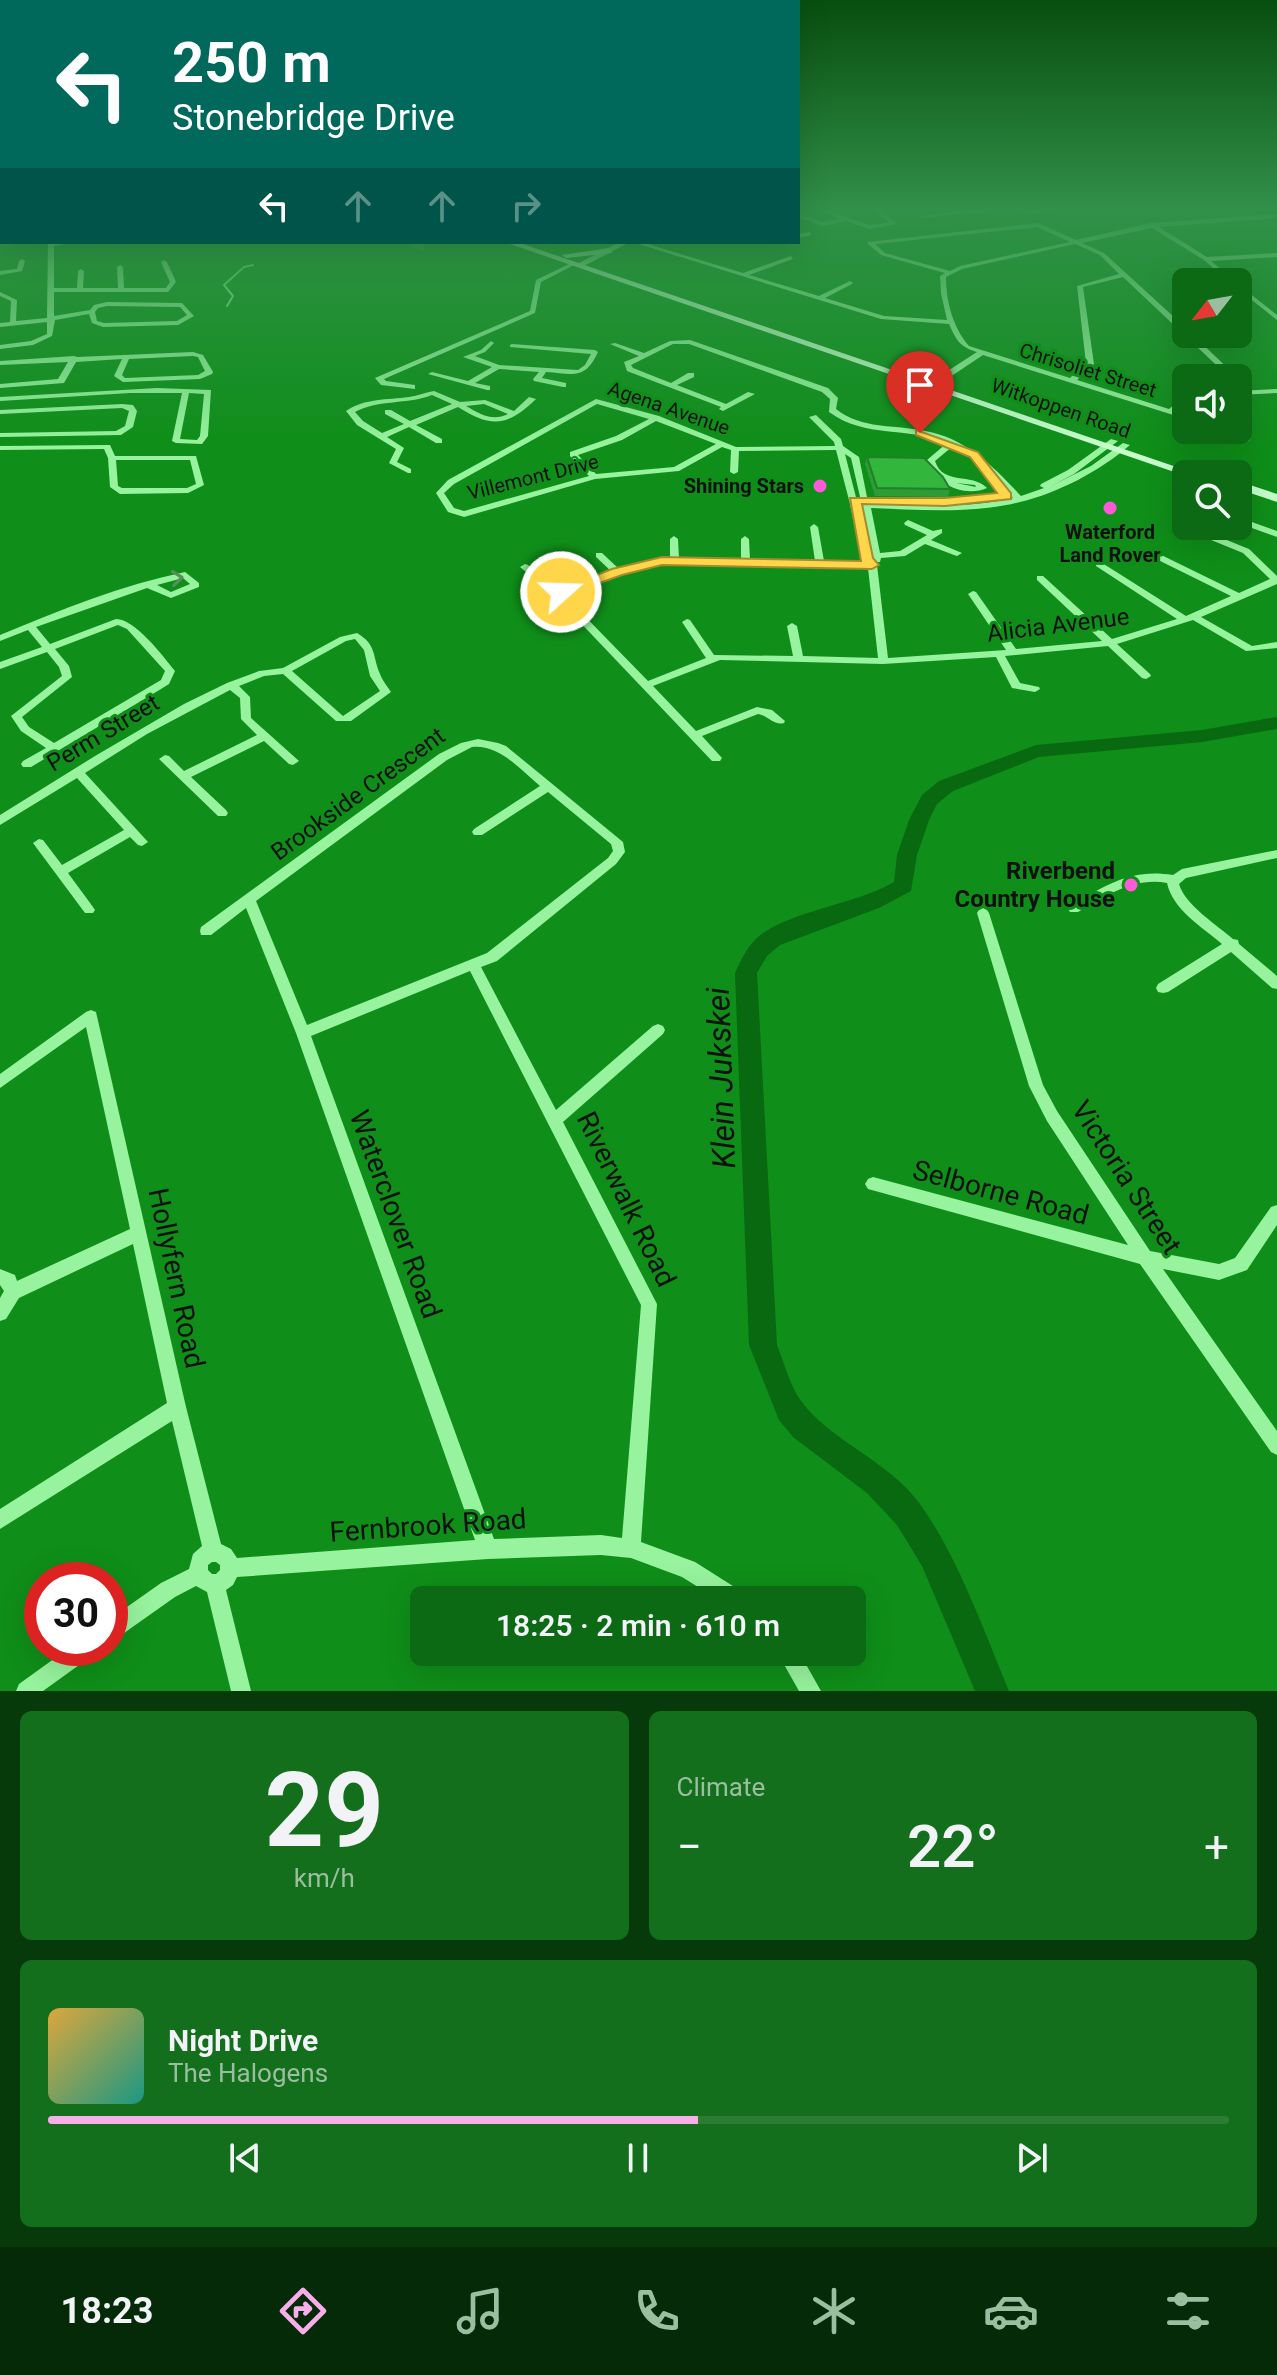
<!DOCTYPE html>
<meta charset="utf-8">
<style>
:root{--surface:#0b6a13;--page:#146f1c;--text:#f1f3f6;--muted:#9abfa0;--line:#2b7d33;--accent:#f7aee9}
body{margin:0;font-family:Roboto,sans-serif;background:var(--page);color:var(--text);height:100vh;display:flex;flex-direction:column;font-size:30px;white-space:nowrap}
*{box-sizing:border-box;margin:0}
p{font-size:26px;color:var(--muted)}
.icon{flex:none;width:44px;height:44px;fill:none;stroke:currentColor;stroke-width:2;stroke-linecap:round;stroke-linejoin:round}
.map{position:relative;height:1691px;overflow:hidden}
.drawer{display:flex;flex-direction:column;gap:20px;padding:20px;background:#063a0a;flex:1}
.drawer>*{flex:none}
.guide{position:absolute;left:0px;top:0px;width:800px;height:244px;box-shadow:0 8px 32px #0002;background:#00695c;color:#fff;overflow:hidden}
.needle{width:52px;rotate:239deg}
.buttons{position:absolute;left:1172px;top:268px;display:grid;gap:16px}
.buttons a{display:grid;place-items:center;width:80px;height:80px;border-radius:12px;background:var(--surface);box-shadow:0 8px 32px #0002;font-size:40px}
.speed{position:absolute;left:24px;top:1562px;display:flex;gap:16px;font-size:40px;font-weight:700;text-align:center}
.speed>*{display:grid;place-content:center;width:104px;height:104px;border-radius:50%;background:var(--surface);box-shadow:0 8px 32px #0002;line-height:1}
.speed .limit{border:12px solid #d22;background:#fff;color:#111}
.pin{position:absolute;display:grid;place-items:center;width:68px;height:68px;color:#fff;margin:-82px -34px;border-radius:50% 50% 50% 0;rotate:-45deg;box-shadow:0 0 8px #0007}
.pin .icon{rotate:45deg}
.me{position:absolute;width:88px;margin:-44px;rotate:70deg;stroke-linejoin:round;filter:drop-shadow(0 0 6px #0008)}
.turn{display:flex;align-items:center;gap:28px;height:168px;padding:0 40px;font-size:36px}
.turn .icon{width:104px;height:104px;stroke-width:2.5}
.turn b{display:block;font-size:56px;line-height:68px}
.lanes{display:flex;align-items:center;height:76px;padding:0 40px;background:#0003;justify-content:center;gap:40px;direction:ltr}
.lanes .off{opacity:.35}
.big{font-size:60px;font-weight:600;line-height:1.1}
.drawer .widget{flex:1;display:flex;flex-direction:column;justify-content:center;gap:12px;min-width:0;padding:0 28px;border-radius:12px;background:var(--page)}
.drawer .dial{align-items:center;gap:0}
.dial b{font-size:104px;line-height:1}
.song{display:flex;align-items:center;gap:24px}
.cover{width:96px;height:96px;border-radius:12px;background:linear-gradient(135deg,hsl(40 70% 55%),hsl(170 70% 35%))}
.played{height:8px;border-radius:4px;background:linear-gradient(90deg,var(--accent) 55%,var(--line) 55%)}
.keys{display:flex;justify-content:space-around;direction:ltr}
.heat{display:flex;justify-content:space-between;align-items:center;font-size:44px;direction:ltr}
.drawer .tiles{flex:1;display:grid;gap:20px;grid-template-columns:1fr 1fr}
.widget:last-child{grid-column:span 2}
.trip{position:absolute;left:410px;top:1586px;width:456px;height:80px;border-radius:12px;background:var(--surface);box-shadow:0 8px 32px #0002;font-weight:600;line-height:80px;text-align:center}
.tabs{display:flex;height:128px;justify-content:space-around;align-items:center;background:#042a08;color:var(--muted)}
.tabs .icon{width:56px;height:56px}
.tabs .active{color:var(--accent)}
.tabs b{font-size:36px;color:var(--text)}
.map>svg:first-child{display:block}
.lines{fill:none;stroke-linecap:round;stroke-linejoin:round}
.stream{stroke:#88f78e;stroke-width:2}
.river{fill:#096911;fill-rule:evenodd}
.minor{fill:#97f39d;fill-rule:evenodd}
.tertiary{fill:#97f39d;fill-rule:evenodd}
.secondary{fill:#c6fdcb;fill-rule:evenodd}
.wall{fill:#2c9d34}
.shaded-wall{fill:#247f2a}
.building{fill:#33b63c;stroke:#247f2a;stroke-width:2}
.oneway{stroke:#5b8d5e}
.route{fill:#ffd54a;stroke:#a68a30;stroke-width:2}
.poi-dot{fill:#ff59d9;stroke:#0f8e19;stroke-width:3}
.labels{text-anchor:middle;stroke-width:6;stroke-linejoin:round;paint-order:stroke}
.far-street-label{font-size:20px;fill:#111;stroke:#0f8e19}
.far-poi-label{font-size:20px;font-weight:bold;fill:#111;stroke:#0f8e19;text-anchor:end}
.street-label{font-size:24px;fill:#111;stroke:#0f8e19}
.poi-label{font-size:24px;font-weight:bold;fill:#111;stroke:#0f8e19;text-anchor:end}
.near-street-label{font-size:28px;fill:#111;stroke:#0f8e19}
.near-water-label{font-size:32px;font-style:italic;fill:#111;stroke:#0f8e19}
</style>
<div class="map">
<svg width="1277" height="1691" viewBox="0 0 1277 1691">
<rect width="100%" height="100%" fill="#0f8e19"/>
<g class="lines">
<path class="stream" d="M227,306L233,296L224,285L244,267L253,265"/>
<path class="river" d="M1277,717V729L1202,742L1039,757L953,791L937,804L929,820L917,855L911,891L879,908L780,945L767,956L757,973L777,1345C784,1362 790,1386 801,1401C829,1440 889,1461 920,1504C958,1557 984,1631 1009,1691H975L922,1566L897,1525L867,1493L793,1437L779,1420L749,1345L735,973C741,960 748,945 759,936C793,910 854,905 894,882L897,855L909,820L922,795L939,781L1036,745L1202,730Z"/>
<path class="minor" d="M813,208H821L869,225L889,223L872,208H878L897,224L869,229L846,221L823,226L798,217V213L823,222L840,219Z
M990,208L992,211L922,218L919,216Z
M1014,208L1028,210L1063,208L1028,214Z
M1277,214V218L1159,227L1207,257L1277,253V257L1211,261L1236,282H1229L1204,260L1152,228L1082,243L1104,253L1186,328V334H1192L1238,378H1230L1123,277L1083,287L1094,364L1077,380L1169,409L1186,395V401L1175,411L1186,415V419L983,355L935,387H929V383L977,352C960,347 956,340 949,324L881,319L632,242H641L743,273L791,256L793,259L749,275L819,296L850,281L853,283L852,284L825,298L884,316L947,320L941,293L940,276L945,273L881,255L868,244V242L1038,223L1076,240L1151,223ZM1037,227L1070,242L960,266L950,271L885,253L875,244ZM1075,244L1100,255L1119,274L1077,286L1086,363L1070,378L969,346C953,328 946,301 946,277L962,269Z
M2,221V225L0,226V222Z
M810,232L812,235L798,238V234Z
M0,237H2V241H0Z
M48,242H76L54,246V288H77L78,271L81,269L84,271L83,288H118L117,267L120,265L123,267L124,288H166L170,282L161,262L164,260L167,262L176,282L168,292H54V316L90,310L94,305L107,302L182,303L194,316L178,325L103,327L92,323L89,314L55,320L52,336L33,345L0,349V345L31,341L47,334V322L0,327V323L10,322L11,301L0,296V292L17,300L16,321L47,318ZM107,306L180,307L187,315L177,321L104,323L97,321L95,312L98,308Z
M22,259L25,261L22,271L0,275V271L17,269L19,261Z
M571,263L576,264L541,282L535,313L384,379L386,381L415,385V389L381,385L375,378L530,311L536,280Z
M1238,284L1277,315V320L1238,289Z
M690,340L828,388L838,398L836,409C863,430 893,424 925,431C966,438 994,467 1021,496L1044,488L1040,486L1041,484L1068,470L1111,439L1118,441L1074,474L1051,486L1091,466L1123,443L1130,445C1100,471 1058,493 1020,502C973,514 920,510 871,508L880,553L900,551L927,535L905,525L904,523L908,520L933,531L942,529V533L931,540L962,553L957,556L954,555L925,544L905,556L881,558L880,562H874L877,565L888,658L1006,650L968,594L973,591L976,592L1016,649L1102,641L1037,580V576H1043L1112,639L1177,619L1096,566V562L1099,561L1186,616L1231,596L1146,554V550L1149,549L1239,593L1270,579L1243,553L1194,533V529L1197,528L1249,549L1277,576V584L1201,617L1252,646L1277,642V648L1246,651L1193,620L1117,644L1150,674L1151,676L1146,679L1142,678L1108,646L1005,656L1020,683L1039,687L1040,689L1035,692L1012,688L996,657L883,664L720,660L653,686L696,731L757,707L772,710L785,721L784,723C774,726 767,715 758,714L702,736L722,758L720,761H712L556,597L520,567L525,564L528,565L560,591L611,571L596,557V553H602L619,569L662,558H670V539L674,536L678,539L679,559L741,560V539L745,536L749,539L750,560L815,561L810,527L814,524L818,527L824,561L865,562L861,558L850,504L836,450L739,451L738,472L734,474L730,472L731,450L722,447L679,471L595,479L464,517L448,512L436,493L448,480L596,399L659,416L736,447L835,446L834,442L809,417L816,415L841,439L843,446L859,457L868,502C916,505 966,509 1013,498L975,460L953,446L935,461C943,486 971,472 987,488C965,498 933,484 927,460L947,443C907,426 866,439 829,412L830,399L822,392L689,344H673L631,365L633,368L671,383L688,373H694V377L677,385L726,404L748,392L755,394L723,411L719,409L721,407L627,371L624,362L639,356L610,344L615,343L644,353L670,341ZM597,404L649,419L616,436L570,452V456L589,476L464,511L454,508L444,493L454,484ZM656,421L716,444L674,467L596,474L578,455L622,440ZM845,454L851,458L861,501L864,503L862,506L872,560ZM956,483L975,485L976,487ZM662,564L868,568L878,658L803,656L797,626L792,623L787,626L793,656L714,655L690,620L687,619L682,622L706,658L648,681L565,596L620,574Z
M491,341L494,343L485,352L475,356L499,365L578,370L585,365L591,354L510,347V345L512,344L595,350L598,352C585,380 574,374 546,372L542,378L566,383V387H563L534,381L533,379L539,372L499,369L475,383L490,386V390H487L428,374L432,372L468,381L492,367L463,357L481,350Z
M193,352L203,355L213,372L212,374L200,379L123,382L114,376L122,359L76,362L64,383L0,388V384L58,379L68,362L0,365V361L74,356L77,357ZM193,356L198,357L205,371L198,375L125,378L122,375L129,359Z
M157,388L211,390L208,436L202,444L176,443L172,441L182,393H130L0,401V397ZM189,393L204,394L200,436L197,440L180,439Z
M1277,389V393L1238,395V391Z
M434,391L460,402L485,400L514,411L529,397L536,399C507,427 491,428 458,407L416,425L442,439V443H436L409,427L387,437L404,448L397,462L411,469V473H408L389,463L396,449L357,425L346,411C365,398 387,400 409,397C418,396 426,392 434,391ZM432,395L452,404L410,421L391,410H385V414L404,424L382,433L363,421L355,412C379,399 407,405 432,395ZM484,404L508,414C492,422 480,414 466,406Z
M122,404L133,405L137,411L133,427L121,435L0,437V433L116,431L125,426L129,411L122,408L0,414V410Z
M1222,430H1232L1250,440L1243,442Z
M107,445H110L115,456H196L204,485L188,493L120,494L110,487L108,458L104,449L0,450V446ZM116,460H190L196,484L187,488H122L118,486Z
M1238,517L1277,531V537L1238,523Z
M185,572L199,583V587L171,598L147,588L36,627L50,644L116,619C135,619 163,656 175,671L169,684L161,689L31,767H23L21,764L23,761L46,748L21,731L11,716L62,676L59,667L47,652L0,669V662L42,647L28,630L0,641V635C60,610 122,585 185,572ZM183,578L190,584L171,592L157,585ZM118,625L127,629L165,671L161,680L54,743L29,727L22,717L72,677L69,666L55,649Z
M357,633C377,645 372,655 380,674C382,680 387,686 391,692L351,721H336L283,674L264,676L239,686L250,697L251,718L299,761L293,765L289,764L264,741L191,777L226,810L228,813L226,816H218L159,759L165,755L169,756L184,771L257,735L241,719L240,698L230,690L147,734L85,773L148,842L142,846L138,845L130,837L68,873L93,907L95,910L93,913H85L33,843L39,839L43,840L62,865L124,830L77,778L0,825V815L95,756L184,704L227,683L259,671L283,668L340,637ZM355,639L364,650L370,676L380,691L343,716L292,671L346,641Z
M478,739L498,743L506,746L623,842L625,852L616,864L497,961L481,967L556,1110L653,1026L658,1024L663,1026L665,1030L663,1034L563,1122L657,1304L641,1542L695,1562L744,1593L747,1600H719L682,1577L631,1558L601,1555L488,1559L237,1577L233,1585L226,1590L251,1691H231L207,1592L196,1586L175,1597L117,1638L110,1641V1619L161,1583L189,1569L193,1554L202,1546L172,1421L0,1529V1509L167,1403L133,1244L19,1298L6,1319L0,1321V1298L4,1291L0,1285V1269L15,1275L17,1281L130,1229L86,1027L0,1088V1074L86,1012L91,1010L96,1012L186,1407L221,1544L231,1549L237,1558L475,1540L296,1033L246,908L211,935H201L200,931L201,927L439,754L461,743ZM472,747C499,744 521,770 540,786L474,829L472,832L474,835H482L548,792L611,844L613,851L608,858L487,953L307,1025L256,901L447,760ZM470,971L641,1305L622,1538L601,1535L494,1539L311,1036ZM212,1562H216L220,1565V1570L216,1574H212L208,1570V1565Z
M1277,850V858L1186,878L1179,884C1185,905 1217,925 1233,939L1238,940L1239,944L1277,976V989L1272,988L1231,952L1168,992L1163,993L1158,992L1156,988L1158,984L1222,944C1202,927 1173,910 1167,883C1133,877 1107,896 1078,912H1070L1068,909L1070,906C1105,886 1130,868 1173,875L1182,869Z
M983,908L987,910L989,913L1043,1085L1057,1111L1150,1251L1219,1264L1235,1258L1271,1207L1277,1205V1225L1247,1270L1219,1280L1163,1269L1277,1431V1455L1271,1452L1140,1264L868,1189L865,1184L868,1179L873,1177L1128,1245L1047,1121L1029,1086L977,913L979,910Z
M69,1648H96L93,1655L43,1691H16L19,1684Z
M777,1652H799L821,1691H799Z"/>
<path class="tertiary" d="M620,242H630L582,267L575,265Z"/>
<path class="secondary" d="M504,242H517L1197,474H1186V476Z
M609,248L612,253L566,258L562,255Z
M1238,481L1277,494V502L1238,489Z"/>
</g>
<path class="wall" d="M408,242H455L425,252L408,245Z
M867,457L950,489L948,497L875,496L865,464Z"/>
<path class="shaded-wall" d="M423,242H455L425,252Z"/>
<path class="building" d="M867,457L924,458L943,477L950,489L877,488Z"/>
<defs><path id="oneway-chevron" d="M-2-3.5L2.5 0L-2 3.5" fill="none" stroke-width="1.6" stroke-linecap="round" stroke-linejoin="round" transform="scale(2)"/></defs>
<use class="oneway" href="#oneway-chevron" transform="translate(177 578) rotate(-6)"/>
<linearGradient id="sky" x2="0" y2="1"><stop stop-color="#084e0e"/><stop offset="0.47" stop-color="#319049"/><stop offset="1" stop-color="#319049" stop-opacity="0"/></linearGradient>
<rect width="1277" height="445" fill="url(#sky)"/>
<path class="route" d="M916,430L978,452L1011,493V499L945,506L862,504L873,558L879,565L872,569L662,565L622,575L566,595L554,592L612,569L662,557L861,561L850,498H945L997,493L970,457L916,435Z"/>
<g class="poi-dot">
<circle cx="820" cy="486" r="8"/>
<circle cx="1110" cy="508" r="8"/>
<circle cx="1131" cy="885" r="8"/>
</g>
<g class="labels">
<g class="far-street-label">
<text transform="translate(1088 370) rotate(17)" y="7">Chrisoliet Street</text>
<text transform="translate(669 408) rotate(19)" y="7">Agena Avenue</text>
<text transform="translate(1061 408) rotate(19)" y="7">Witkoppen Road</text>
<text transform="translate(533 477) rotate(-14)" y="7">Villemont Drive</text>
</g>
<g class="far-poi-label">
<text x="804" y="493">Shining Stars</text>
<text x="1110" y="539" text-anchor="middle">Waterford<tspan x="1110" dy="23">Land Rover</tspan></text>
</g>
<g class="street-label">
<text transform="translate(1058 625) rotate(-7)" y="8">Alicia Avenue</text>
<text transform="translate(103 733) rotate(-31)" y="8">Perm Street</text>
<text transform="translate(358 794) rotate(-36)" y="8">Brookside Crescent</text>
</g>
<g class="poi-label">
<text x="1115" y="879">Riverbend<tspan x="1115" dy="28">Country House</tspan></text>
</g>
<g class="near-street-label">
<text transform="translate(1127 1177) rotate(57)" y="10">Victoria Street</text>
<text transform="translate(1001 1192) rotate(15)" y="10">Selborne Road</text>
<text transform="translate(627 1199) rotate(64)" y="10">Riverwalk Road</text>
<text transform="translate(396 1214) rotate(70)" y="10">Waterclover Road</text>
<text transform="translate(177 1278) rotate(78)" y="10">Hollyfern Road</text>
<text transform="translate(428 1525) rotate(-4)" y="10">Fernbrook Road</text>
</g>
<g class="near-water-label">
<text transform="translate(721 1078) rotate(-92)" y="11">Klein Jukskei</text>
</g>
</g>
</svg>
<div class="buttons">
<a><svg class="needle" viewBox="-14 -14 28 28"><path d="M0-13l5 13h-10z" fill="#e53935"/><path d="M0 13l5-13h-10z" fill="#9abfa0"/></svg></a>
<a><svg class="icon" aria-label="sound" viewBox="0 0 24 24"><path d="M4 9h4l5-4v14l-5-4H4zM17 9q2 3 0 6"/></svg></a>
<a><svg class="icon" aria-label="search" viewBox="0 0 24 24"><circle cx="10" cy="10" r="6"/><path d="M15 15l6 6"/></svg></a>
</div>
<div class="speed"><div class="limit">30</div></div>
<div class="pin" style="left:920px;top:433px;background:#d93025"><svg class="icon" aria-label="arrive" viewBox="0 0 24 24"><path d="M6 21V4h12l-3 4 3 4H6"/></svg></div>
<svg class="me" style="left:561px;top:592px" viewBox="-20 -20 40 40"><circle r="17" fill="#ffd54a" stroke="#fff" stroke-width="3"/><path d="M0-11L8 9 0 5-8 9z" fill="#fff"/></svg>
<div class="trip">18:25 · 2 min · 610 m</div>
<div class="guide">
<div class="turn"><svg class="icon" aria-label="left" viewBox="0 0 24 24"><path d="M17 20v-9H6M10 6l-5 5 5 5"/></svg><div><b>250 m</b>Stonebridge Drive</div></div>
<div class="lanes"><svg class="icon" aria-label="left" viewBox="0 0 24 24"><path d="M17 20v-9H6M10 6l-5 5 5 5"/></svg><svg class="icon off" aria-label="ahead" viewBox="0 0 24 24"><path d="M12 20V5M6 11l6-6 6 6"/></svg><svg class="icon off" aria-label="ahead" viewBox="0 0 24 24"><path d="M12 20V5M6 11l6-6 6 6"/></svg><svg class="icon off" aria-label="right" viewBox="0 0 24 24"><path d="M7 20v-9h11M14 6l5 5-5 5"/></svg></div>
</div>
</div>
<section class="drawer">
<div class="tiles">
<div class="widget dial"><b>29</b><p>km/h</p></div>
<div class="widget"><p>Climate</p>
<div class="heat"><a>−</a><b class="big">22°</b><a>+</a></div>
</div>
<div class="widget">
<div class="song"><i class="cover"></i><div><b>Night Drive</b><p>The Halogens</p></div></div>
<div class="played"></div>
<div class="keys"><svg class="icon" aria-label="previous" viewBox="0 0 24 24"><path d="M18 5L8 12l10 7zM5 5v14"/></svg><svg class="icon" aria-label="pause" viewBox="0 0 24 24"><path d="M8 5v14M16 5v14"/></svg><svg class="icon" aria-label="next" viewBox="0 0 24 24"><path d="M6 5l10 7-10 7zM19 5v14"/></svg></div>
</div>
</div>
</section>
<nav class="tabs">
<b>18:23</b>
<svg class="icon active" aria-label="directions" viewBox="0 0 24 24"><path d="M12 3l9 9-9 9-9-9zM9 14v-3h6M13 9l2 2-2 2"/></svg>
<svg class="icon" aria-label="music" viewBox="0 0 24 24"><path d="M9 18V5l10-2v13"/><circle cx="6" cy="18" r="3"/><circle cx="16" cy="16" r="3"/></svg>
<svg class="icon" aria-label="phone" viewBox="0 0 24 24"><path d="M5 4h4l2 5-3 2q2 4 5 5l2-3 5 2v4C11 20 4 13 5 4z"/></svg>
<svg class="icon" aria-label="climate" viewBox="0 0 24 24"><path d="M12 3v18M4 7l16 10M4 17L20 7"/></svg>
<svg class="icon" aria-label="car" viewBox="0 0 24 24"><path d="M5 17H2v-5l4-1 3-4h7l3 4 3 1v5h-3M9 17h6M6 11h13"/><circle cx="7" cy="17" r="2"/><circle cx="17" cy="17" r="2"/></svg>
<svg class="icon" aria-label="filters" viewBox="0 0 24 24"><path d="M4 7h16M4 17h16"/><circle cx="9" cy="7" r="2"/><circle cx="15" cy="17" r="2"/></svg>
</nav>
